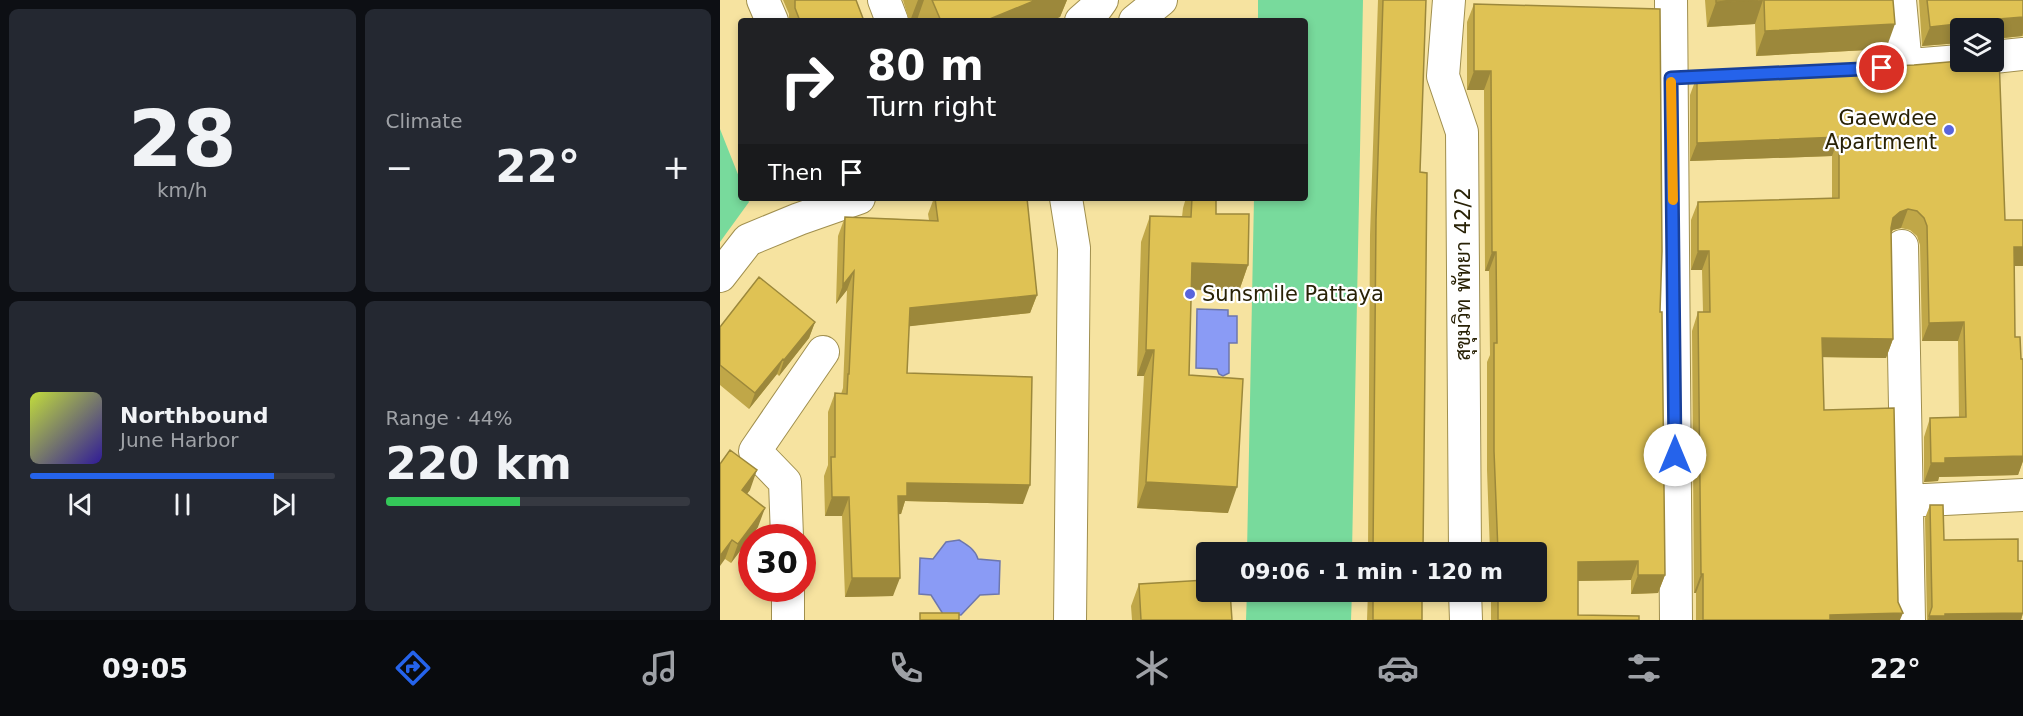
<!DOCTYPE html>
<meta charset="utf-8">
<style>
:root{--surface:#171b24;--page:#242831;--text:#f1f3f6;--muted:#9ea1a6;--line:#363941;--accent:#2563eb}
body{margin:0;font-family:"DejaVu Sans",Sarabun,sans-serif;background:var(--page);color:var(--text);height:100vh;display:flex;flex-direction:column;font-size:22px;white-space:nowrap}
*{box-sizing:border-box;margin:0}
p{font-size:20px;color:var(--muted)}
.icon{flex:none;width:33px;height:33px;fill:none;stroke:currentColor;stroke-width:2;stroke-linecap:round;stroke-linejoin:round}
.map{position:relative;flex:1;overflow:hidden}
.panel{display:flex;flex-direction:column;gap:9px;padding:9px;background:#0d0f14;width:720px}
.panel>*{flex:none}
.hud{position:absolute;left:18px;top:18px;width:570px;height:183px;border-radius:6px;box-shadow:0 3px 9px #0003;background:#202124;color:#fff;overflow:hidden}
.controls{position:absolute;left:1230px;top:18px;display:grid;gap:12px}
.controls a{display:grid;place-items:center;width:54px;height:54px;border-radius:6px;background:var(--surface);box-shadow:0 3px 9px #0003;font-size:30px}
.speed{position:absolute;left:18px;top:524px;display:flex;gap:12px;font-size:30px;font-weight:700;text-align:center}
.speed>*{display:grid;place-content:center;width:78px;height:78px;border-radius:50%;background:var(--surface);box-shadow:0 3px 9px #0003;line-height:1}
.speed .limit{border:9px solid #d22;background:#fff;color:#111}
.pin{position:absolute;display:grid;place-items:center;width:51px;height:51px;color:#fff;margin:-26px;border:3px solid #fff;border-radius:50%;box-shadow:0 2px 6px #0007}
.me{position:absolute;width:66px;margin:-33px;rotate:0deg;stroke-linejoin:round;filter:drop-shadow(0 0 4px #0008)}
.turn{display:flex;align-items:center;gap:21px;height:126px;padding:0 30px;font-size:27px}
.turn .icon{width:78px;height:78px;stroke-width:2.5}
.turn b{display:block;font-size:42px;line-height:51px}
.then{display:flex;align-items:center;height:57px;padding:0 30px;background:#0003;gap:12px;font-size:22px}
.big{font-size:45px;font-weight:700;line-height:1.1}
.panel .widget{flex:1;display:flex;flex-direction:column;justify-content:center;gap:9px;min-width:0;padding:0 21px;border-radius:9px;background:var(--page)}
.panel .dial{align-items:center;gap:0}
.dial b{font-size:78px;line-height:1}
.song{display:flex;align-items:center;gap:18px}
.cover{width:72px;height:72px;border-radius:9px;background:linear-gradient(135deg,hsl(70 70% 55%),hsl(250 70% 35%))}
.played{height:6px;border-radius:3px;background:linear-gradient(90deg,var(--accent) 80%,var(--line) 80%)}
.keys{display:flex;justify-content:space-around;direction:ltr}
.heat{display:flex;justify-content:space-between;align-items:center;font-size:33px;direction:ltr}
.charge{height:9px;border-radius:4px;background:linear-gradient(90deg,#34c759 44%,var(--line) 0)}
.panel .tiles{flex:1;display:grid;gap:9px;grid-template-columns:repeat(2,1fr)}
.trip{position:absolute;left:476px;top:542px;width:351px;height:60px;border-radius:6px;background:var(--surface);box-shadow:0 3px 9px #0003;font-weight:700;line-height:60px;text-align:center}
.menu{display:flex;height:96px;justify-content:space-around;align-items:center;background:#090b0e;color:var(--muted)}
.menu .icon{width:42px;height:42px}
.menu .active{color:var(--accent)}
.menu b{font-size:27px;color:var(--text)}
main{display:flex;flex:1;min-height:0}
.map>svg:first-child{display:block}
.green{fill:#78da9c}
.water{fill:#8a9bf5;stroke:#6d77ad;stroke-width:1.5}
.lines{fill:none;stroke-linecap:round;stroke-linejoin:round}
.minor-casing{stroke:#a08f4e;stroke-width:34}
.minor{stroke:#fff;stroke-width:32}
.wall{fill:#c0a748}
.shaded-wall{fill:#9c883b}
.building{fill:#dfc254;stroke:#9c883b;stroke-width:1.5}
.route-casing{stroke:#184099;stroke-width:15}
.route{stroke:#2563eb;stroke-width:10}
.slow{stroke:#f59e0b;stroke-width:10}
.poi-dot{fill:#5964dc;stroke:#fff;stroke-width:2}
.labels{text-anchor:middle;stroke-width:4.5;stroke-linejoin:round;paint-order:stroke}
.poi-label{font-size:21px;fill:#292206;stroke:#fff;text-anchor:end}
.street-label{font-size:21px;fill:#292206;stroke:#fff}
</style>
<main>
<section class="panel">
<div class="tiles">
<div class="widget dial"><b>28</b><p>km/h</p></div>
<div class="widget"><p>Climate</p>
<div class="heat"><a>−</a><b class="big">22°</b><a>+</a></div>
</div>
<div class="widget">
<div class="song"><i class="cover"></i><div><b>Northbound</b><p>June Harbor</p></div></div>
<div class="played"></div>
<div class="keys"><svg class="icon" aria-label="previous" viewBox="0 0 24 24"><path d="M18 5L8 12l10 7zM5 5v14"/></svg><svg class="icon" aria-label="pause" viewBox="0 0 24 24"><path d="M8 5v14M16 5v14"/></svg><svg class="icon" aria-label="next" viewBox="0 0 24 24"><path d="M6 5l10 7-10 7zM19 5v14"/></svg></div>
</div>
<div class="widget"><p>Range · 44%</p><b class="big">220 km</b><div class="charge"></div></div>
</div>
</section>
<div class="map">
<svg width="1303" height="620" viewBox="0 0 1303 620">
<rect width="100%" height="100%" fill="#f6e3a0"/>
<path class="green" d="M538,0H643L632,552H527L534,198H585V21H538Z
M0,129L21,182V198H27L29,202L0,242Z
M527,591H632L631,620H526Z"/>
<path class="water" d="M477,309L508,310V316H517V343H509V373L503,376L499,374L497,369L476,368Z
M239,540C247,545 255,549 258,559L280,561L279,594L260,595L241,615L223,614L211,595L199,594L200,558L213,559L226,542Z"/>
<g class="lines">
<g class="minor-casing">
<path id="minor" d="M43,0L52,21
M164,0L172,21
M729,0L723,76L742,132L745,552
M951,0L956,620
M1180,0L1186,66
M361,21L377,7L382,0
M415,21L441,0
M1274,57L1303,54
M1165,67L1240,61
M346,198L354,248L350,620
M1182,246L1189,620
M0,276L28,240L79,219L139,198
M1186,501L1303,495
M67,537L65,482L35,451L103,352
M68,588V620
M745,591L746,620"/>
</g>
<use href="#minor" class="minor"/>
</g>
<path class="wall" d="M63,0H136L144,21H69V14Z
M183,0H347L340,17L330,21H197V20L189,21Z
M658,0H706L700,172L703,552H648L650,235Z
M985,0H1173L1166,49L1036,56L1035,24L987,27Z
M1199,0H1303V36L1274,39V28H1240V43L1202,46Z
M754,4L940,312L945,575L938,593L911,594V580L858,581V615L919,620H771V591H816V552H770L767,470V362L770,355L769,271H765L764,90H747V22Z
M1194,65L1285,220L1294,266L1295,337L1301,359H1303V461L1298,475L1219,477L1218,481L1204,482V437L1210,418L1239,417L1238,341H1202L1200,245L1197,236L1190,230L1181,228L1173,230L1171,233L1173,339L1166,358L1102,357L1104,410L1178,602L1180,620H976V593H974L972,331L978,312H983L982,270H971V220L978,202L1112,198V156L970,161V95L977,76Z
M214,198H307L317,295L310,313L189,326L187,373L303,504L185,501L181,514H178L173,596L125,597L122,516H105L104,476L108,465V412L115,393L121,394L123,388L127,290L116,304L118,236L125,217L209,220L208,214Z
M466,198H472L496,214L528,265L519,291L471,290L469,375L508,513L417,508L424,376H417L421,242L430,216L462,217L463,208Z
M95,322L89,338L59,376L57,374L29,409L0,385V327Z
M0,464L30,490L26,494L38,527L11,563L5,559Z
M1210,505L1224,540L1298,561H1303V613L1301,620H1207L1205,518Z
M419,584L512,620H412L411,606Z
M648,591H702V620H647Z"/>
<path class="shaded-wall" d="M198,0H204L197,20L190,21Z
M316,0H347L340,17L330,21H265Z
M1043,0L1035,24L987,27L996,2Z
M1303,17V33L1302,36L1274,39V28H1266L1270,23L1279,19Z
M1246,23L1244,28H1240V39L1239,43L1202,46L1210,27Z
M1175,24L1166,49L1036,56L1045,31Z
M754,71H771L764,90H747Z
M1119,137L1112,156L970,161L977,143Z
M1188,209L1181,228L1173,230L1167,237L1173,218L1180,212Z
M1294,247H1303V266H1287Z
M978,251H989L982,270H971Z
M772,252H776L769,271H765Z
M472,263L528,265L519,291L462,289Z
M134,271L127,290L116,304L123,285Z
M317,295L310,313L183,327L190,308Z
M95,322L89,338L59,376L64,360Z
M1244,322L1238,341H1202L1209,323Z
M1102,338L1173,339L1166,358L1095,357Z
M426,350H434L424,376H417Z
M63,359L57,374L29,409L35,393Z
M1303,456V461L1298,475L1219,477L1218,481L1204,482L1211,463L1225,458Z
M37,470L30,490L15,510L22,490Z
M426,482L517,487L508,513L417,508Z
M187,483L310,485L303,504L185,501L181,514L171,515L178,496Z
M112,497H129L122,516H105Z
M45,508L38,527L11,563L18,544Z
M12,540L5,559L0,566V556Z
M918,561L911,580L851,581L858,562Z
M981,574H983L976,593H974Z
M918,575H945L938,593L911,594Z
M132,578H180L173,596L125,597Z
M1183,613L1180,620H1108L1110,615Z
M1303,613L1301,620H1208L1209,616L1225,614Z"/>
<path class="building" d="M75,0H136L144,21H80L75,8Z
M212,0H316L265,21H221Z
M663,0H706L700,172L707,173L703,552H653L656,219Z
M996,0H1038L996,2Z
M1044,0H1173L1175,24L1045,31Z
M1207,0H1303V17L1279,19L1270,23L1266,28H1259L1255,25L1246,23L1210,27Z
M754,4L940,9L942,251L940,312H942L945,575H918V561L858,562V615L919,616V620H778V591H816V552H778L774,451V343H777L776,252H772L771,71H754Z
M1274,55L1279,56L1285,220H1303V247H1294L1295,337H1300L1301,359H1303V456L1225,458V463H1211L1210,418L1246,417L1244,322L1209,323L1207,226L1204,218L1197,211L1188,209L1180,212L1173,218L1171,228L1173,339L1102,338L1104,410L1174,408L1178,602L1183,613L1110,615V620H983V574H981L978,312H990L989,251H978V202L1119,198V137L977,143V76L1194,65L1240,61L1274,62Z
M215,198H307L317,295L190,308L187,373L312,377L310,485L187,483V496H178L180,578H132L129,497H112L111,457H115V393L127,394L128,374H129L134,271L123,285L125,217L218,221Z
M472,198H496V214H529L528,265L472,263L469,375L523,379L517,487L426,482L434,350H426L430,216L471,217Z
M39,277L95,322L64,360L63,359L35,393L0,365V327Z
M10,450L37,470L22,490L45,508L18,544L12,540L0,556V464Z
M1210,505H1223L1224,540L1298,539V561H1303V613L1225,614V616H1209L1212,607Z
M486,580V591H510L512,620H421L419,584Z
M653,591H702V620H653Z
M200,613H239V620H200Z"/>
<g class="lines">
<g class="route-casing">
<path id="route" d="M955,455L951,78L1162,68"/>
</g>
<use href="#route" class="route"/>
<path class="slow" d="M951,82L953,200"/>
</g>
<g class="poi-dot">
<circle cx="1229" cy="130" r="6"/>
<circle cx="470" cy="294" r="6"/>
</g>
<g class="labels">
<g class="poi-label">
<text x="1217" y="125">Gaewdee<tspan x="1217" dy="24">Apartment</tspan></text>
<text x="482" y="301" text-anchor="start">Sunsmile Pattaya</text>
</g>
<g class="street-label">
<text transform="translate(743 274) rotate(-90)" y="7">สุขุมวิท พัทยา 42/2</text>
</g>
</g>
</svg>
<div class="controls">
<a><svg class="icon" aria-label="layers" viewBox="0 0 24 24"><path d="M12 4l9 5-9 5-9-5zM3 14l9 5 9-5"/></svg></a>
</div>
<div class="speed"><div class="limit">30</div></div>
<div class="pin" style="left:1162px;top:68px;background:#d93025"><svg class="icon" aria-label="arrive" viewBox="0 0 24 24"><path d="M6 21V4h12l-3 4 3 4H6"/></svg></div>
<svg class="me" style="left:955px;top:455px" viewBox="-20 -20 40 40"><circle r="19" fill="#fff"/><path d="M0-13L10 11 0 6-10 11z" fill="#2563eb"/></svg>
<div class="trip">09:06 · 1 min · 120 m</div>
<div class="hud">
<div class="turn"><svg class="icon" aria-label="right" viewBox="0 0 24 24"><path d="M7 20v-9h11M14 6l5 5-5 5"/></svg><div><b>80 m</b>Turn right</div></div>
<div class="then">Then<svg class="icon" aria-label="arrive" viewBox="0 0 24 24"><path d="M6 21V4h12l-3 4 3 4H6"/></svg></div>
</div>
</div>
</main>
<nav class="menu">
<b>09:05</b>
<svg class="icon active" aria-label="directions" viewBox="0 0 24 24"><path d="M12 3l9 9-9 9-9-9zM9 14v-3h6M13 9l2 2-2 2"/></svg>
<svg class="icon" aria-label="music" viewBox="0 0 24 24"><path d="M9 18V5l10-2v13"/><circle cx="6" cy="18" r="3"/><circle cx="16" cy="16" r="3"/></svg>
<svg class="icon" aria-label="phone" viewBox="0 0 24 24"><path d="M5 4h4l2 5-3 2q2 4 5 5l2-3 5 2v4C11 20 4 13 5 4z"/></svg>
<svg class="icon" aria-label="climate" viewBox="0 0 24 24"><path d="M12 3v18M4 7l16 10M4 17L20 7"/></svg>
<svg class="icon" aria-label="car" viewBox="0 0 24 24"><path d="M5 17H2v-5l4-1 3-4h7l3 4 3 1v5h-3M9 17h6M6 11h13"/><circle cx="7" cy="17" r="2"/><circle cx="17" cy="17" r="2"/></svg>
<svg class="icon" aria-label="filters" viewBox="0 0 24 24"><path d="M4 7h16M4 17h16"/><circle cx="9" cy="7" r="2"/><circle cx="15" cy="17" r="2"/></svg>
<b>22°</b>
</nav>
